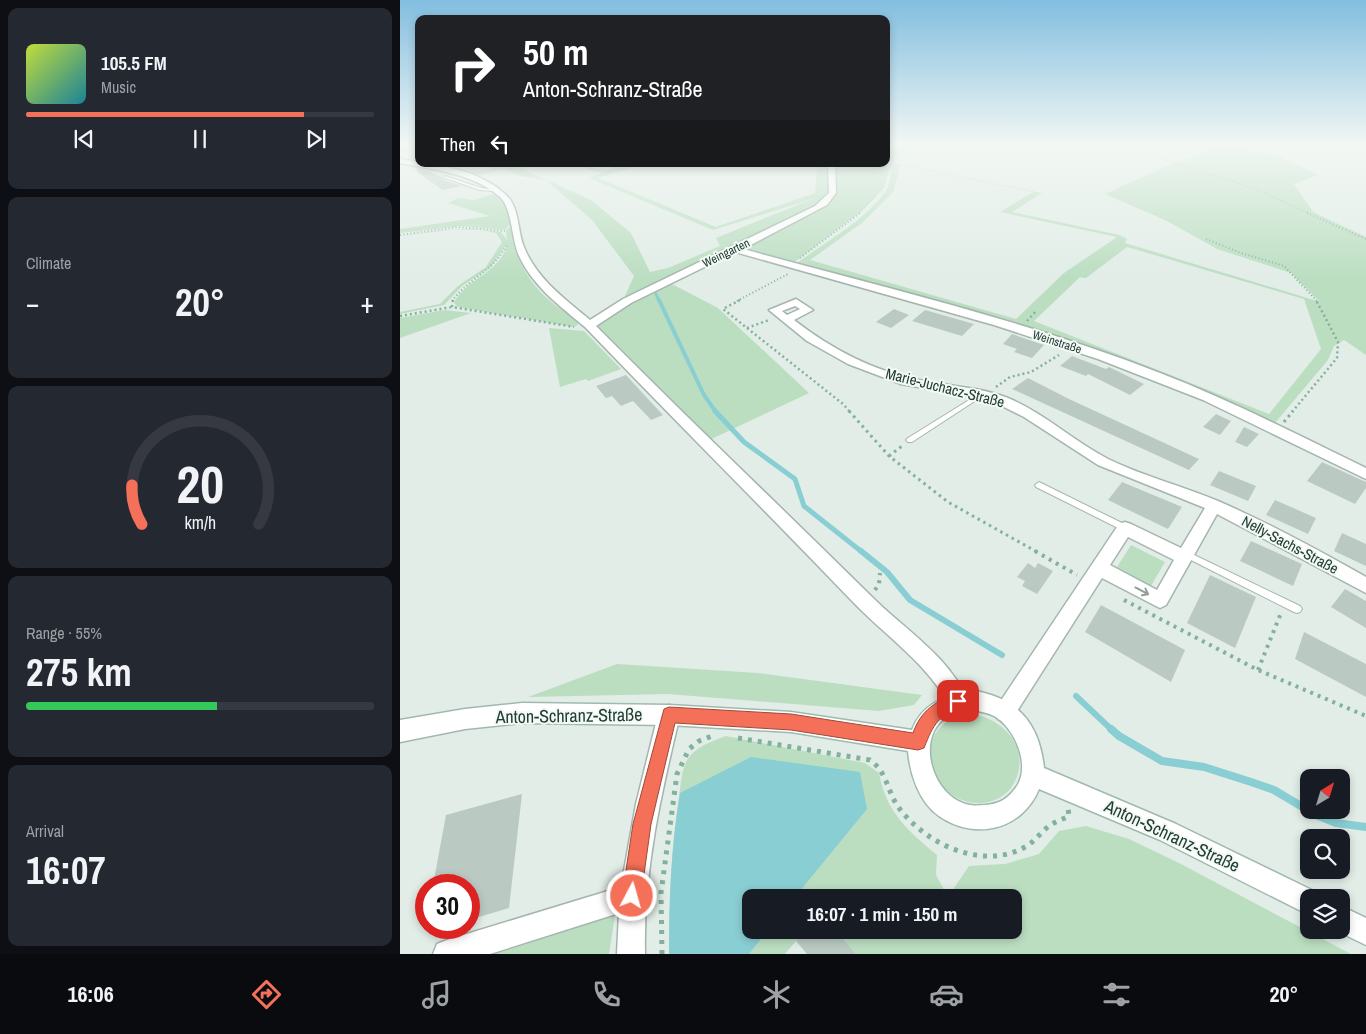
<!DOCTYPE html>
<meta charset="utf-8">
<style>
:root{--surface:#171b24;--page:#242831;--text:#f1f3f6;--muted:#9ea1a6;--line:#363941;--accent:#f57058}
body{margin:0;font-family:"Archivo Narrow",sans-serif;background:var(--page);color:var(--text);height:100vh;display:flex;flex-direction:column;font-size:19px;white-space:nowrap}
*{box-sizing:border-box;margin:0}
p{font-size:16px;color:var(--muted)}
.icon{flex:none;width:28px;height:28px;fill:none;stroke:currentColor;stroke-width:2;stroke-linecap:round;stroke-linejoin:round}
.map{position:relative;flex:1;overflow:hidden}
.details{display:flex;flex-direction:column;gap:8px;padding:8px;background:#0d0f14;width:400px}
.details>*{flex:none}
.top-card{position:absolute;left:15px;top:15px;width:475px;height:152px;border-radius:10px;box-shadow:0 2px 8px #0003;background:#202124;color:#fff;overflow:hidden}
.needle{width:32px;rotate:38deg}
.controls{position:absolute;left:900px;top:769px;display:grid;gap:10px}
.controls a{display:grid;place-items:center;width:50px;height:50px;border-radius:10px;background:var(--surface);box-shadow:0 2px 8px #0003;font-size:25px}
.speed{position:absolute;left:15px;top:874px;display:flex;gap:10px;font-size:25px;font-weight:700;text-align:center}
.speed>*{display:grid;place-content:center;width:65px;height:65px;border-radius:50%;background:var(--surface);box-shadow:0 2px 8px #0003;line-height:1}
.speed .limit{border:8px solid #d22;background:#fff;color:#111}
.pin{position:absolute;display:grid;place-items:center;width:42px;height:42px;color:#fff;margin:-21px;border-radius:10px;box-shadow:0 2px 8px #0006}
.me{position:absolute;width:55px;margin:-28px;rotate:6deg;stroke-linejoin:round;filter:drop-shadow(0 0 4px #0008)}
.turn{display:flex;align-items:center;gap:18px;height:105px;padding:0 25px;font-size:22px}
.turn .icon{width:65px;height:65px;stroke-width:2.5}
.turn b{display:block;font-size:35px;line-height:42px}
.then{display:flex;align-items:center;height:48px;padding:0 25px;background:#0003;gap:10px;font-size:19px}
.big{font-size:38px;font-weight:700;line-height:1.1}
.details .card{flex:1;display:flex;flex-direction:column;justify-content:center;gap:8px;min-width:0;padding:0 18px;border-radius:10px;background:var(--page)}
.details .dial{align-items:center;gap:0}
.dial svg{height:130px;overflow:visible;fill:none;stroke:var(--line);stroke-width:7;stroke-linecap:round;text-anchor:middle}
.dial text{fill:var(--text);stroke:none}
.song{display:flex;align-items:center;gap:15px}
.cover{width:60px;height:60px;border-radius:8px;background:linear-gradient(135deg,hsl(70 70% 55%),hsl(190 70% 35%))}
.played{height:5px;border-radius:2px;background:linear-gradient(90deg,var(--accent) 80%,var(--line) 80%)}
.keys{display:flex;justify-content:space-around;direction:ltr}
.heat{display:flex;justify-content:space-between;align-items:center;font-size:28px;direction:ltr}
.charge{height:8px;border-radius:4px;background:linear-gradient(90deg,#34c759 55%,var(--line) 0)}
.trip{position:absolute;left:342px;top:889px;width:280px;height:50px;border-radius:10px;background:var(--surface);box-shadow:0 2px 8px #0003;font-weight:700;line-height:50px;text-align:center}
.dock{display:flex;height:80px;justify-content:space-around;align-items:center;background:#090b0e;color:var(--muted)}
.dock .icon{width:35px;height:35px}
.dock .active{color:var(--accent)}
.dock b{font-size:22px;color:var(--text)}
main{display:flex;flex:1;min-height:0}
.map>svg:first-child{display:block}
.green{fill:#bbdec1;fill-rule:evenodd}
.water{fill:#89ced3}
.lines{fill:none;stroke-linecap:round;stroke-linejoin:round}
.stream-far4{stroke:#89ced3;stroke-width:3}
.stream-far3{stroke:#89ced3;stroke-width:4}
.stream-far2{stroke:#89ced3;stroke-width:5}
.stream-far1{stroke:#89ced3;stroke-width:6}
.stream{stroke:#89ced3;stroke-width:8}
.building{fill:#bacac3}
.service-casing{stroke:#a5b5ae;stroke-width:2}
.minor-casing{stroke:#a5b5ae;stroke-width:3}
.secondary-casing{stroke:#a0b9ae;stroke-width:3}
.path-far5{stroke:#82b19e;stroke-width:1;stroke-dasharray:1 2;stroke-linecap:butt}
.path-far4{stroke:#82b19e;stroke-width:2;stroke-dasharray:1 2.5;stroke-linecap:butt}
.path-far3{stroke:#82b19e;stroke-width:2.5;stroke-dasharray:2 3;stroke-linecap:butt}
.path-far2{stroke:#82b19e;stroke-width:3;stroke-dasharray:2.5 4;stroke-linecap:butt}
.path-far1{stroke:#82b19e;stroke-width:4;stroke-dasharray:3 5;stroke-linecap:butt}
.path{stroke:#82b19e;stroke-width:5;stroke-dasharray:4 6;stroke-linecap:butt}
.service{fill:#fff;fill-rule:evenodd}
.minor{fill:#fff;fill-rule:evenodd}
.secondary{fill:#fff;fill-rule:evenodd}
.oneway{stroke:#909e9a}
.route{fill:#f57058;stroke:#9f4939}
.labels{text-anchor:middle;stroke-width:4;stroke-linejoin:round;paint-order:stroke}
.far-street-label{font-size:12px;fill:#223e34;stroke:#f3f9f5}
.street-label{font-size:15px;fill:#223e34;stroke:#f3f9f5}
.near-street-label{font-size:18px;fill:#223e34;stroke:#f3f9f5}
</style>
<main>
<section class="details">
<div class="card">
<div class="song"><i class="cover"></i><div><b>105.5 FM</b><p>Music</p></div></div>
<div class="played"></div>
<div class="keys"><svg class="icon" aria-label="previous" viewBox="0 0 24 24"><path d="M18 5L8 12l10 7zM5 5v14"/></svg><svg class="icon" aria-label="pause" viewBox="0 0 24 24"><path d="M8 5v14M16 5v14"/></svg><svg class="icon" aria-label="next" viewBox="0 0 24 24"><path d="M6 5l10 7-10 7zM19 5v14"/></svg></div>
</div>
<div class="card"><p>Climate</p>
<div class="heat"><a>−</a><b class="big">20°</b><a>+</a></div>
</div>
<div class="card dial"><svg viewBox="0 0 100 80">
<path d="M14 69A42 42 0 1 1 86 69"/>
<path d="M14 69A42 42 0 0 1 8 45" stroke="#f57058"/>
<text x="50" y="56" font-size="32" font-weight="700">20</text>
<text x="50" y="72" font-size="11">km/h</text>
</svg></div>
<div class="card"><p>Range · 55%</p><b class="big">275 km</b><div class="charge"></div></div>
<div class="card"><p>Arrival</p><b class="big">16:07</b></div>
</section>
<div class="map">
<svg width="966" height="954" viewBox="0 0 966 954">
<rect width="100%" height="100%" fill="#e2ede7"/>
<path class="green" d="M486,144H503L504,151L493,163L642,193L612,212L719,235L727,239L725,243L920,302L891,273L817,249L767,221L705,194C746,176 807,144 851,144L840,149L877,156L918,175L894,184L913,212L966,237V355L944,340L934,346L928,360L875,423L630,327L397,263C424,243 469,218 487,189C490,184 491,173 491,167L484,187L463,210L392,264L334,249L424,203L435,189L433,164H486ZM500,165L633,192L600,212L717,237L664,273L616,319L410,260L462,223L494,191ZM727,247L904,299L921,349L869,414L634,321L680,277L686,278Z
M0,156L6,160L19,162V164C43,164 74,177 95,169L75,164L106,166L132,164L122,169L191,200L231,233L250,272L268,268L320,246L316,238L412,199L313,230L189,178L203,173L174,164H181L197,169H211L210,164H219L221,166L244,164L198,178L316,227L415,193L417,166L409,164H431V191L417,204L390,219L229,297L225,296L234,276L192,220L146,180L121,176L103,168L74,177L0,161Z
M97,193L103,198L113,220L105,230L61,226L0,233V229L90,216L48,203L58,198L74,200Z
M115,219L119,246L115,249C129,286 145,299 177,320L178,325L174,327L58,307L54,303C66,278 101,273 107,244L91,267L62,286L44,305L0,314V312L40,304L58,286L86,267L102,242L96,233L83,230H51L0,236C35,231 66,226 101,232L107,240L106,231Z
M268,282L318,308L409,393L305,442L189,325Z
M44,310L71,313L0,338V318Z
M149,328L184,331L221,369L188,381L186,379L160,387Z
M731,545L765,562L751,586L717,567Z
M217,664L358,673L522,695L514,705L479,711L268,694L128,697Z
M564,713C602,714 636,751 611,788C606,794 599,799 592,801C538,817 499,734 564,713Z
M326,736L465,763L479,773C486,812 508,831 537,855L536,875L548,897L569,866L605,864L639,854L659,831L686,826L729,839L779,863L951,954H456L436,930H614V898H351V930H405L385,954H269C269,901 271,849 279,797C281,784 281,767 290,756C299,745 313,741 326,736Z
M215,915L209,954H95Z"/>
<path class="water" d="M351,757L460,772L467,809L395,897L351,898V930H368L349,954H269C269,899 271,847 280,793Z"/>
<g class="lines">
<path class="stream-far4" d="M256,294L259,301"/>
<path class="stream-far3" d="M259,300L304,395L316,412"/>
<path class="stream-far2" d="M315,411L344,442L395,479L404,506L462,552"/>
<path class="stream-far1" d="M461,551L487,572L510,600L602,655
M676,696L712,730"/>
<path class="stream" d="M711,729L719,736L762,761L804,767L851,782L874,790L916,815L936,823L966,827"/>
</g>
<path class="building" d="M18,168L43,177L44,180L62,186L43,190L17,172Z
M494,309L509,315L491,328L476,322Z
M525,310L574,324L562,336L512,321Z
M612,334L644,345L632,358L614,352L617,349L603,344Z
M672,356L706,369L709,367L744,384L730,395L688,374L686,376L660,366Z
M226,375L248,399L263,415L251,420L233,401L221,406L212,396L206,398L196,386Z
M628,378L669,399L799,459L789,470L612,389Z
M816,414L831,421L820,435L803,427Z
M844,427L859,434L847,447L835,442Z
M922,462L966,482V488L955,504L907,481Z
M819,471L856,486L848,501L810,485Z
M722,482L782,507L768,529L708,500Z
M875,500L916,518L908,534L866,515Z
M942,533L966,544V566L934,551Z
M851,541L902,564L893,586L840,561Z
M628,563L635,568L638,563L653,571L637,594L622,586L625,581L617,577Z
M810,575L856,597L835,648L787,623Z
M945,589L966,601V628L931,607Z
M701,605L785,650L771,682L685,632Z
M904,632L966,664V697L895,659Z
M122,794L109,908L69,920V885H33L46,815Z
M405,930H436L456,954H407L396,941Z"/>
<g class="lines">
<g class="service-casing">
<path id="service" d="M45,176L81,188L96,190L94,191L80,190L45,178Z
M582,392L585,394L584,395L512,442H508L506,440L508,438Z
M639,482L728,526L729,528L728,530H722L636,487L635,485Z
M786,551L900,606L902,609L900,612L897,613L894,612L783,556L782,554L783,552Z"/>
</g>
<g class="minor-casing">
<path id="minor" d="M5,144H14L0,151V147Z
M0,159C35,165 77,168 105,194C120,207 117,230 124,247C136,278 165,299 190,320L223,299L415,206L429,193L428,164H435L436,193L427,205L343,249C482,287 625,320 760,373C830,400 898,435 966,468V479L803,400L698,359L594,325L335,252L231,303L196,326C286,417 380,506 471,596C505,630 549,656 568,701L565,708L558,711L551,708C529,665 487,637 454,603C365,510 274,420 185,327C161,307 134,287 120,258C111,241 113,209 100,197C73,173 35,170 0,163Z
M396,299L413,310L394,320C430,348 473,371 519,380C548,386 580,387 608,398C644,413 673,441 708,459C743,476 782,486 818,501C869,523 918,550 966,577V593L817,514L766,605L760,608L754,605L702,578L612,719L605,722L598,719L595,712L598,705L719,524L725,522L731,524L781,548L805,508L698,465L624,417L598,404L571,396L501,384L448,364L407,341L369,310ZM395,306L400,309L387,315L382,311ZM728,537L774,560L757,590L710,565Z
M269,705L276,708L280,715C261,794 243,872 245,954H217L219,913L90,954H33L37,944L47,940L221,887L236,804L258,715L262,708Z"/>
</g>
<g class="secondary-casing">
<path id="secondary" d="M570,690C616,697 639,721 644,768L776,824L918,893L920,898H909V915L760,840L639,789C622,830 575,841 539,816C519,802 510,774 508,751L391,732L269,725L122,723L65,729L0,742V720L65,709L122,703L269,705L391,712L512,730C522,703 545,697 570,690ZM570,710C580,711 591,713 599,719C617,734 632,769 614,790C606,800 598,804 585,805C580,805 574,806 570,805C533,799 513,737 548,716C554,713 563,712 570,710Z
M941,906L966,918V945L935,930H941Z"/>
</g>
<path class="path-far5" d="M753,156L853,188L910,214
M174,164L203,173L238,164
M214,164L216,169
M458,214L484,187"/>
<path class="path-far4" d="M907,213L966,239
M0,235L58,227L105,231
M806,239L841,253L884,266L917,301
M400,258L460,213
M52,301C68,279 95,270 107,244
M337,301L388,274"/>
<path class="path-far3" d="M53,300L52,307L174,327
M340,300L323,309L443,404L450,412
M0,316L52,307
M627,321L636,311
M347,328L369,320
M596,387L610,377L631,372L659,355
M892,412L937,358L938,342L916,300"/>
<path class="path-far2" d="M449,411L489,456L548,502L637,552
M884,422L893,411
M489,456L502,446"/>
<path class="path-far1" d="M635,551L677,575
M475,590L479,584L480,573
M724,600L858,670L966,716
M858,670L881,613"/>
<path class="path" d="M338,738L470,760C488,773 487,792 499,808C526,844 582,871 625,847C636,841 642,830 652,824C657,821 663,819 669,816L668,808
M262,954L261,893L277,774L289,749L299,741L312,736"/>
<use href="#service" class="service"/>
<use href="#minor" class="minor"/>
<use href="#secondary" class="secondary"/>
</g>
<defs><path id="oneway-shaft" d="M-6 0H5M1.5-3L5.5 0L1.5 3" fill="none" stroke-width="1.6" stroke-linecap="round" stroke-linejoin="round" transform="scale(1.25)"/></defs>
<use class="oneway" href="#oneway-shaft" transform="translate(742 591) rotate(28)"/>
<linearGradient id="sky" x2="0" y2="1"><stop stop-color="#82bee0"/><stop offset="0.52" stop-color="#f2f7f4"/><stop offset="1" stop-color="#f2f7f4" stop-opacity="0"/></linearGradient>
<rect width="966" height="278" fill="url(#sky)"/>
<path class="route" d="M558,693L563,696L566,701L563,706C538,716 534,723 524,748L518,750L391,730L275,723L251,824L241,896L238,903L232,906L225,903L222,896L233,824L264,709L269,707L391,714L513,733C521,710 536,701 558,693Z"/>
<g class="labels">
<g class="far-street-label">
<text transform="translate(326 253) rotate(-26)" y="4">Weingarten</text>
<text transform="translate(657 342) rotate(18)" y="4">Weinstraße</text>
</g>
<g class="street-label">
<text transform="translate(545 388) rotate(14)" y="5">Marie-Juchacz-Straße</text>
<text transform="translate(890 545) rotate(28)" y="5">Nelly-Sachs-Straße</text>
</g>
<g class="near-street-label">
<text transform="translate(169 716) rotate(-1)" y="6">Anton-Schranz-Straße</text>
<text transform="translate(772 836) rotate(25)" y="6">Anton-Schranz-Straße</text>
</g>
</g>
</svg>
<div class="controls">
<a><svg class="needle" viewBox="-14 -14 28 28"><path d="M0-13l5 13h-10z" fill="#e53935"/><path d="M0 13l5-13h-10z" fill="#9ea1a6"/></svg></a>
<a><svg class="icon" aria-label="search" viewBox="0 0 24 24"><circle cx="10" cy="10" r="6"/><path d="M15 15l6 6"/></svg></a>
<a><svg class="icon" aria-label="layers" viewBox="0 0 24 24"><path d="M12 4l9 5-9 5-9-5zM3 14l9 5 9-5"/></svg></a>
</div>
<div class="speed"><div class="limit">30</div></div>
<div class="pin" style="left:558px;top:701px;background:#d93025"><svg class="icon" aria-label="arrive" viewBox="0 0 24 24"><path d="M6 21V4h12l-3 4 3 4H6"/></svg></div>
<svg class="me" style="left:232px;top:896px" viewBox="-20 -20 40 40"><circle r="17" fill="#f57058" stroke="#fff" stroke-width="3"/><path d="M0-11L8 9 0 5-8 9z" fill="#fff"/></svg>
<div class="trip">16:07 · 1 min · 150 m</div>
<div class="top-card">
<div class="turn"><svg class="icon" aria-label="right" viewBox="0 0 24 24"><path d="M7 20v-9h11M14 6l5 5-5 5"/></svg><div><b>50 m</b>Anton-Schranz-Straße</div></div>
<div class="then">Then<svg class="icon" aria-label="left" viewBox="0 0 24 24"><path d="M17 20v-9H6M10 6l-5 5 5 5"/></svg></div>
</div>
</div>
</main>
<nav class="dock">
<b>16:06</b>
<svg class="icon active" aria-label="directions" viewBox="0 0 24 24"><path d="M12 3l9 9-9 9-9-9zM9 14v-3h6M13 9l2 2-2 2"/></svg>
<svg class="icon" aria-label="music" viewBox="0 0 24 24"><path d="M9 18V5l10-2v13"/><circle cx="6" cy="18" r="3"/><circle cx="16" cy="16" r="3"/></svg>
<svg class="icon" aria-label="phone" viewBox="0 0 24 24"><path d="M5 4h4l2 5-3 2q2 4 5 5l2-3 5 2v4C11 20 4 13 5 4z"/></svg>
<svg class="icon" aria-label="climate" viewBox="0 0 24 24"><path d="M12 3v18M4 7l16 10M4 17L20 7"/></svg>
<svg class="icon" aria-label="car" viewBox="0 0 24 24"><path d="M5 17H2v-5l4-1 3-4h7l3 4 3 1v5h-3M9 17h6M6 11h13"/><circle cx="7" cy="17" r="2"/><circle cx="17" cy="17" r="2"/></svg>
<svg class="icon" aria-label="filters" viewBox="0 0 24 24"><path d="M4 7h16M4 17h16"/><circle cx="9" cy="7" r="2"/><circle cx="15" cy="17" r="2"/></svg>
<b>20°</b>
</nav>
